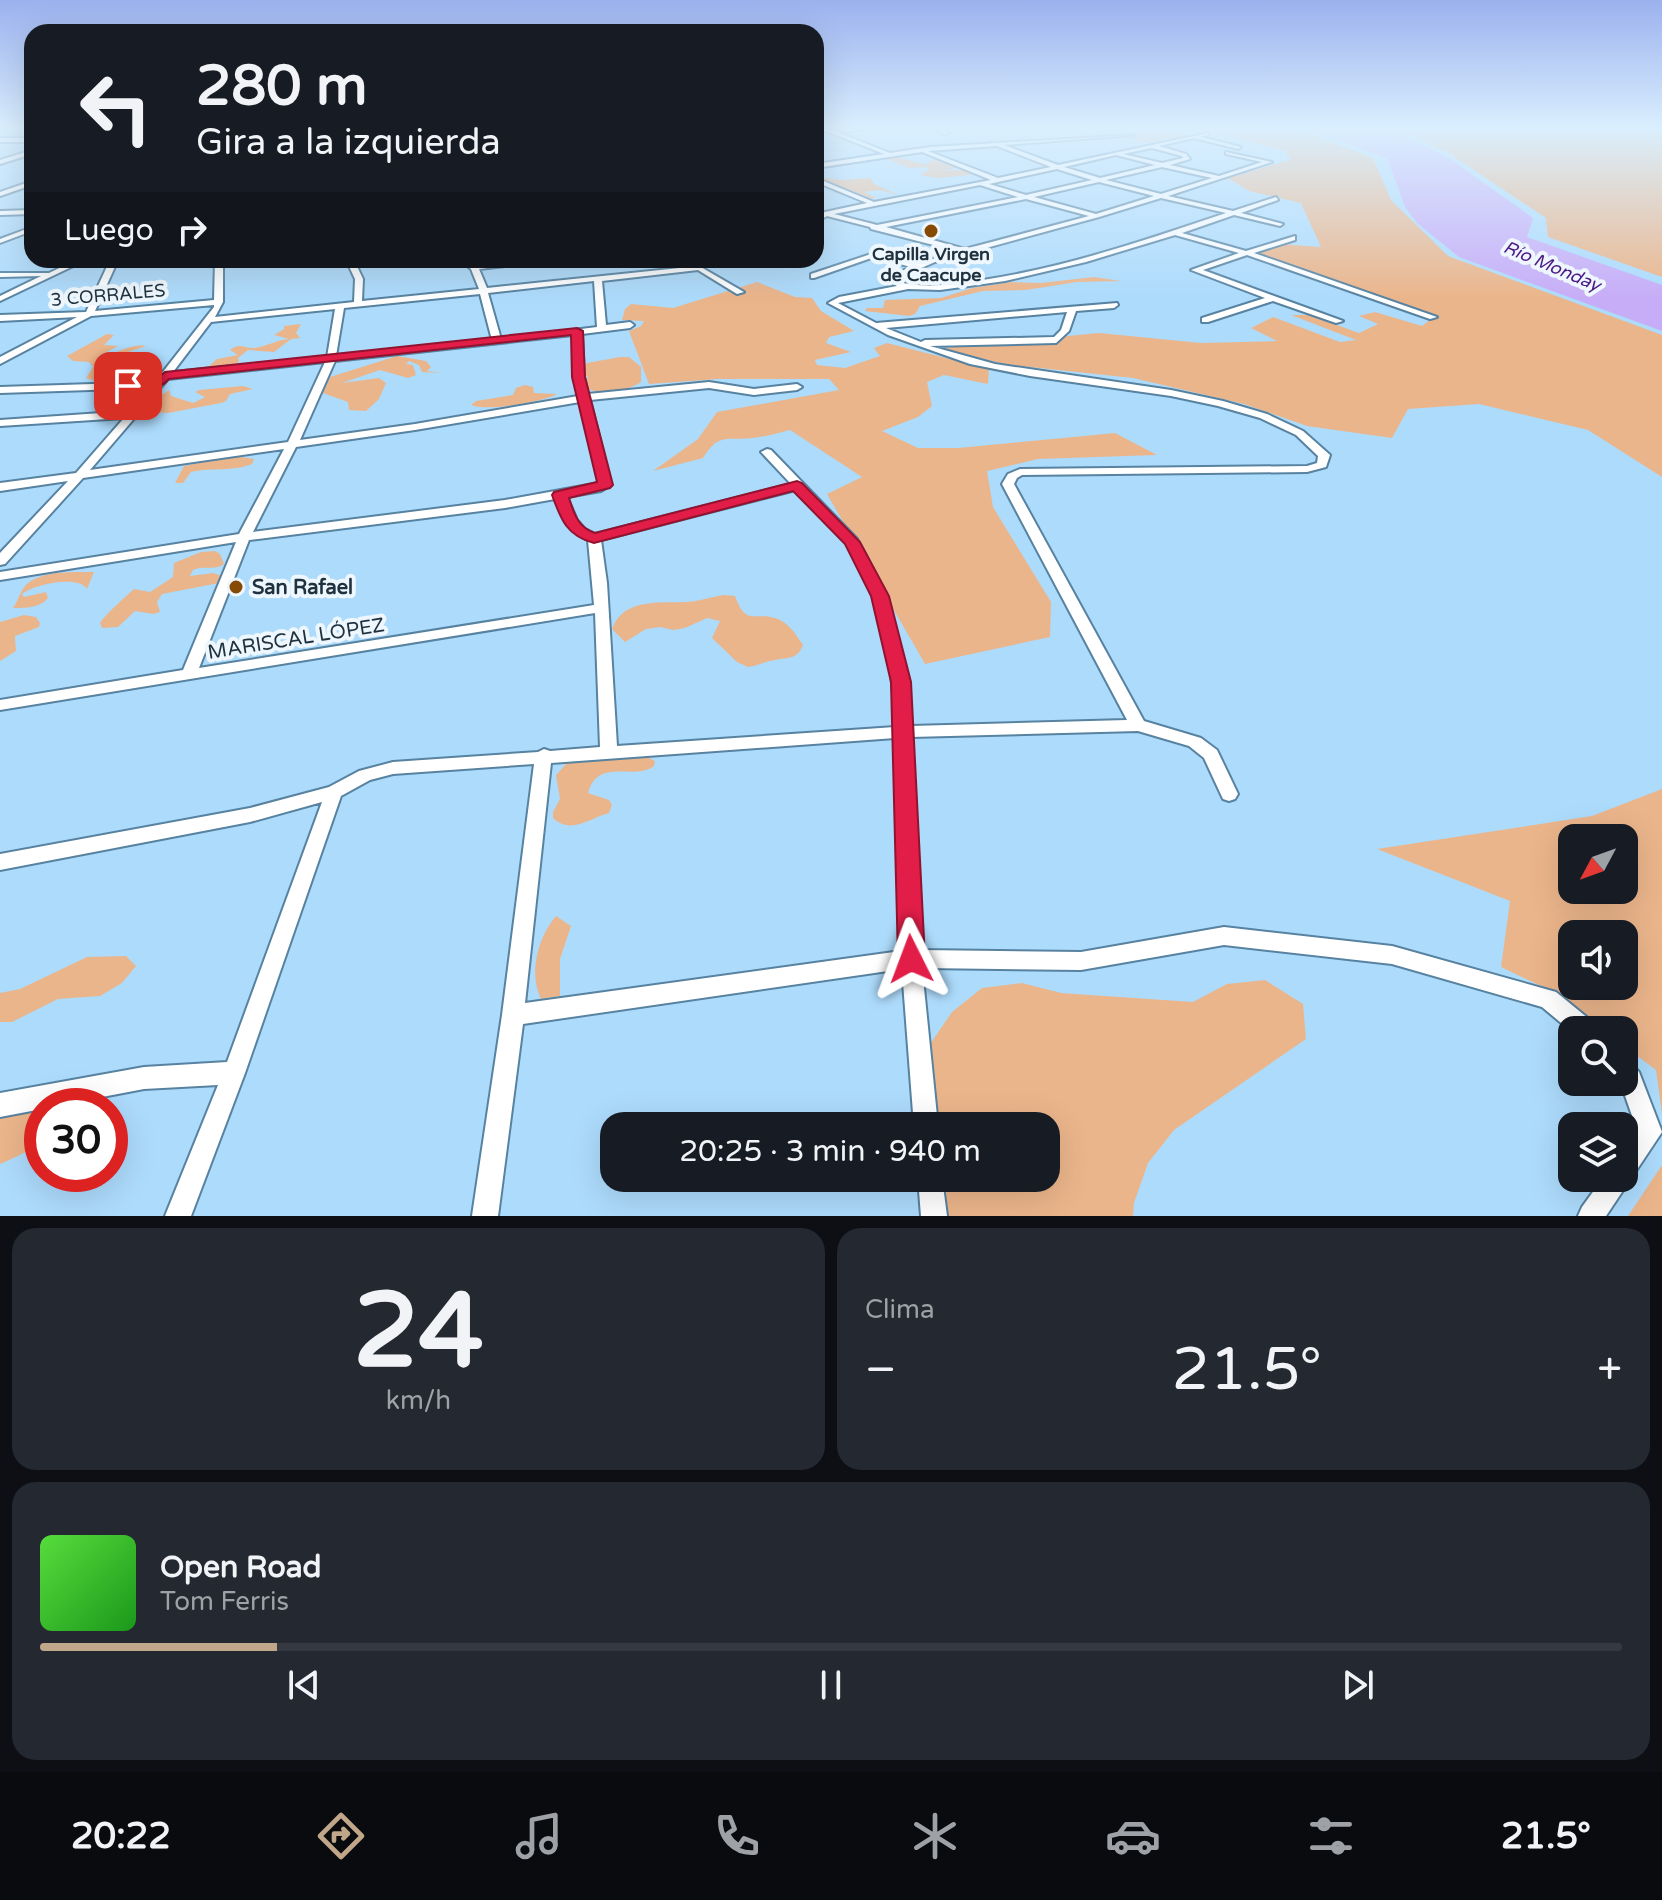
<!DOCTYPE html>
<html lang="es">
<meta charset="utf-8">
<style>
:root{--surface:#171b24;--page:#242831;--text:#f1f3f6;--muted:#9ea1a6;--line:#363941;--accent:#c1a78a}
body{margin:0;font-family:"Varela Round",sans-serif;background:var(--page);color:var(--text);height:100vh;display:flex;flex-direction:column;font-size:30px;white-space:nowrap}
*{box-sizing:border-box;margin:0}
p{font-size:26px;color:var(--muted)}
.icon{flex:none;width:44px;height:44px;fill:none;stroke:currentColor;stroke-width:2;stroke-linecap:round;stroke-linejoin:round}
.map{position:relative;height:1216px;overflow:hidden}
.drawer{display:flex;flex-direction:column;gap:12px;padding:12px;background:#0d0f14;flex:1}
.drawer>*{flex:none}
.hud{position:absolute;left:24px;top:24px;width:800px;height:244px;border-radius:24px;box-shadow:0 8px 32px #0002;background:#171b24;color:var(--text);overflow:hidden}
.needle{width:52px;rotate:229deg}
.fabs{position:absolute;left:1558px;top:824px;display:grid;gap:16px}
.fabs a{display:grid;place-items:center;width:80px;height:80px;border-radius:16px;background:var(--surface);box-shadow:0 8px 32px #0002;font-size:40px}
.speed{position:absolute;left:24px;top:1088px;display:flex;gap:16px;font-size:40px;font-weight:700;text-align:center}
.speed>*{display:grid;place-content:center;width:104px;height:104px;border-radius:50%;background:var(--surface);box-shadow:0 8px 32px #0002;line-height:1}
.speed .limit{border:12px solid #d22;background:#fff;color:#111}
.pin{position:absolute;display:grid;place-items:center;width:68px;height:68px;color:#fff;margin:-34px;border-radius:16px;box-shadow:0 4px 12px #0006}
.me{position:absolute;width:88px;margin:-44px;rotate:357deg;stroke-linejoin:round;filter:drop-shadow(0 0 6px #0008)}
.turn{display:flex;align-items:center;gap:28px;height:168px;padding:0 40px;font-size:36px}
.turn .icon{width:104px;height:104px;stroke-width:2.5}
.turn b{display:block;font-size:56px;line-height:68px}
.then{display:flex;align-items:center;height:76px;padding:0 40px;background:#0003;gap:16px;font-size:30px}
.big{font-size:60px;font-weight:600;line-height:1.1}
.drawer .tile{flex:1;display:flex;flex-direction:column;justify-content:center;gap:12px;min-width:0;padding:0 28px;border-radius:24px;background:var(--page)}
.drawer .dial{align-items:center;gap:0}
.dial b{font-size:104px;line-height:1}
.song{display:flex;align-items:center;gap:24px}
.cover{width:96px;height:96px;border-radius:12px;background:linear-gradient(135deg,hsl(110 70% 55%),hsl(120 70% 35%))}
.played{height:8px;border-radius:4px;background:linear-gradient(90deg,var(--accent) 15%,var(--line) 15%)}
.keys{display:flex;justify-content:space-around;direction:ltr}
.heat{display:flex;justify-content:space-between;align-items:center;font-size:44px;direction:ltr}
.drawer .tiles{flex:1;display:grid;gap:12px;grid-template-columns:1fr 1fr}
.tile:last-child{grid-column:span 2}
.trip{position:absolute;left:600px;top:1112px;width:460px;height:80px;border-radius:24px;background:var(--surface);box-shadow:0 8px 32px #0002;font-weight:600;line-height:80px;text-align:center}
.menu{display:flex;height:128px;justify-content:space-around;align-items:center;background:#090b0e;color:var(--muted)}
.menu .icon{width:56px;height:56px}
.menu .current{color:var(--accent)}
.menu b{font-size:36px;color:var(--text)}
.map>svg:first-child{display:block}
.green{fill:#ebb58b;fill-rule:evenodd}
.water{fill:#c7adf7}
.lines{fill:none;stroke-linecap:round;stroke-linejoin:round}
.street-casing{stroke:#5782a0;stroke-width:4}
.street{fill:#fff;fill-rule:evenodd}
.route{fill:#e11d48;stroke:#92132f;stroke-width:2}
.poi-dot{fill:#864a05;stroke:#eef7fd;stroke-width:3}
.labels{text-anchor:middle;stroke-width:8;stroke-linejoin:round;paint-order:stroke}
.far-poi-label{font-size:18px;font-weight:bold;fill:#20323f;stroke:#eef7fd}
.far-water-label{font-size:18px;font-style:italic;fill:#4e1a85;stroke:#eef7fd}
.far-street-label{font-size:18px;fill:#20323f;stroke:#eef7fd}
.poi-label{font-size:20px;font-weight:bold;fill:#20323f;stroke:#eef7fd;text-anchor:start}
.street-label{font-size:20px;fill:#20323f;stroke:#eef7fd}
</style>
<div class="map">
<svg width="1662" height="1216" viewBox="0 0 1662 1216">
<rect width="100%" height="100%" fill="#addbfc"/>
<path class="green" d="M1132,128H1194L1180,132L1187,136L1145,143L1126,137L1134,135L1125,133L1134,130Z
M1199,128H1295L1373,158L1391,200L1448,256L1662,335V477L1588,430L1479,404L1408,409L1392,438L1307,426L1244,404L1133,378L1003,364L943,348L1099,333L1201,343L1277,341L1251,328L1273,317L1340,342L1356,340L1291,315H1309L1359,333L1378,324L1359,316L1375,312L1422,326L1432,318L1246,254L1279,244L1321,247L1301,203L1249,191L1228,178L1290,160L1285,151Z
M1394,128H1662V277L1548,237L1546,218L1450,154Z
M897,157L928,165L927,162L942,159L947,162L935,163H953L961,167L937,172L969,169L971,170L967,173L979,174L937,178L920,175L929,170L926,167L909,168L887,159Z
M816,177L843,180L870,178L874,184L898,195L880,190L864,192L876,198L873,199Z
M1094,277L1121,281L1077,282L1026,290L983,291L920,306L915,314L909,316L865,311L867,308H883L885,300L941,298L972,288L1011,282L1041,283Z
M757,282L795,297L812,298L821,311L854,331L829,337L826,343L851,352L815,360L817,365L845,368L880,356L874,348L887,343L989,369L988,384L944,375L927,382L932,406L918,417L882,431L918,448H958L1115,433L1157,455L1038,459L987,471L993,507L1051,602L1050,637L925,664L827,494L862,477L790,430C778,433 765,437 752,438C727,441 719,432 703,458L653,471L698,439L717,412L839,390L829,379H718L649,384L629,331L641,326L644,321L622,320L625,309L631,304L673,308Z
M301,324L296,333L300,338L291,339L274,352L248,350L238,358L239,362L224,368L208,367L217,359L238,355L230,350C241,342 244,349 255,348C267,346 277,340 289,339L274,335L284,329V326Z
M107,334L114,335L104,345L118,346L99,356C116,356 128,343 146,346L104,360L101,367L115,369C102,376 102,384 86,378L93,367L89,362L73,361L67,356Z
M397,356L426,361L431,367L427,371L442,373L422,372L419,365L409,361L406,364L413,365L416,375L408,378L380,370L342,383L379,378L386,383L379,399L366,411L349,410L348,402L323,393L322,385L330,377Z
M620,357H629L641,367V382C628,391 602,395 588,389L585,385L588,377L577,371L587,363Z
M525,385L533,387L534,393L557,394C543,402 486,412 471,405L476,401L513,395L516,388Z
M243,386L253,389L230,394L226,401L221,403L168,413L149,412L145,406L169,390L171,396L193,403L205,397L195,392L199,390Z
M234,456L254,459L252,464C232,472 212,467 191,472L183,483H175L184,466Z
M215,551L220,554L224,564C214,571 204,565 193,570L190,576L213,573L222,576L219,583L162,594L157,602L160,612L153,614L135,611L118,627L102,628L100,623C105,615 126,596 134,589L150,592L173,577L174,563L201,552Z
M94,572L87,589C79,575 35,584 22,594L24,597L46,592L48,598C40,608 25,608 13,608C18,601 19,594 25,586C39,570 75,572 94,572Z
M723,595L735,596C746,626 753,612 775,618C789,622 796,635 803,645C797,660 789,657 775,660C766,661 758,666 748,667L737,662L712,638L720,621L707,618L685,628L673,630L660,627L646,629L625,642L612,629C623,598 660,603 685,602C697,602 711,597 723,595Z
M24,615L36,617L40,623L39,627L15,636L16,651L0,661V622Z
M641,754L655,761L654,766C634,781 598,757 588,793L609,800L612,805L609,813C590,818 571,835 553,818V812L560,799L556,775L569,761Z
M1662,789V1114L1656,1070L1624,1046V1030H1602L1543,987L1501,967L1510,901L1377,849L1592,816ZM1572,838H1624V890H1572ZM1572,934H1624V986H1572Z
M556,916L571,926L560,959V996L541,999C528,973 538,937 556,916Z
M126,956L136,966L122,983L100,996L58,999L12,1022H0V993L20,989L87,957Z
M1265,980L1303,1004L1306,1039L1174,1130L1148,1163L1134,1203L1133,1216H924L918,1178H1046V1126H911L913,1087L930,1044L952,1012L982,988L1022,983L1061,993L1193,1002L1227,984Z
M42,1106C42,1146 37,1148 0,1164V1114Z
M1662,1165V1216H1628Z"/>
<path class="water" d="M1301,128L1386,129L1446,156L1533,218L1527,237L1662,285V331L1459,257L1417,223L1405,207L1387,158Z"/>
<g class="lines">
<g class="street-casing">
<path id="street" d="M818,128L833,131L882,128L837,132L890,153L930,147L1134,135L1004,145L1058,165L1208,133V135L1201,137L1241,147L1238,149L1194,138L1159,146L1186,154L1190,159L1170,165L1219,176L1262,162L1226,154V152L1272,162L1168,196L1233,211L1276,197L1278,200L1241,213L1283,224L1280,226L1234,215L1182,233L1246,251L1295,236V240L1254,253L1437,317L1430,319L1247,255L1203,270L1343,321L1336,323L1273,301L1208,322H1202V318L1265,298L1191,270L1239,253L1175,235L1086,262L1005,281L940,290L908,289L838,303L876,323L1117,303L1118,305L1114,308L1076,311L1069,331L1056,343L930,346L995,364L1171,390L1223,401L1267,414L1303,431L1330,455L1326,467L1307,472L1022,475L1017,478L1014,484L1144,721L1201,738L1217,750L1238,794L1235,799L1229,801L1223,799L1204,758L1189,746L1138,731L911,737L921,950L1081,952L1224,927L1392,946L1556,992L1594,1023L1597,1030H1572V1032L1542,1007L1392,964L1224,945L1081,970L922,968L938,1126H914L902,969L523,1024L498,1216H472L502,1015L534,764L393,774L370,780L341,796L245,1073L191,1216H165L218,1085L144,1089L55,1106H42V1109L0,1117V1093L144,1067L227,1062L322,802L250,822L0,870V854L250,808L329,787L359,771L393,762L538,752L544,749L550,751L600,747L595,613L0,710V700L183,670L236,542L0,580V572L239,534L284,449L83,478L5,564L0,565V553L68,481L0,491V483L76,473L124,418L0,426V420L130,411L150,388L0,393V387L155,382L214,307V305L91,316L0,364V357L77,317L0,321V315L86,312L110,260H118L95,311L214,300L215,260H223V302L215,317L354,302L355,279L346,260H354L363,279L362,301L479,289L471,269L459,260H468L475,265L545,260L541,262L479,269L487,288L699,266L744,292L737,294L698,270L602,281L606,325L630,322L634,325L630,328L582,334L584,377L588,394L709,382L754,389L797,384L802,387L797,390L754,395L709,388L590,400L611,485L601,491L567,497L577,520L585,529L595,534L791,484L761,452L767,449L771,450L857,539L887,596L909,682L911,726L1127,720L1002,484L1008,474L1020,469L1307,466L1317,463L1318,456L1296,435L1260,418L1218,406L1171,396L1030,376L970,364L888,335L828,303L839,297L897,286L894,284L898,282C926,289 955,284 983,280C1067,267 1146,240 1226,213L1161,198L1099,217L935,262L889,282H886V278L911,267L874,257L814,278H811V274L874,253L918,264L957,251L871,229L870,227L827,216L816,222V217L825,212L867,203L816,182V178L874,202L991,180L922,152L816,168V164L884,154ZM997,146L1051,167L998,178L928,151ZM1152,148L1182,156L1183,158L1162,163L1123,154ZM1116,155L1155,165L1100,178L1064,167ZM1162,167L1212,178L1161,194L1106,180ZM1057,169L1092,180L1026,195L989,184ZM1099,182L1154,196L1096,214L1034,197ZM980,185L1018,197L877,225L834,214ZM1026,199L1089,216L965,249L886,227ZM594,281L597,327L501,339L488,293ZM480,294L492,340L336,356L344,308ZM335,309L327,357L173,372L211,322ZM1067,312L1061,330L1054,337L925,340L921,342L886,328ZM573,335L574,377L578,396L415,424L300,440L335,361ZM325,362L288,442L90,470L168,379ZM580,402L599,483L505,500L253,532L296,447L415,430ZM796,490C812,507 833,524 847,544C882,596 893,666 895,727L617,746L607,583L601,540ZM555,499C562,517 569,532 588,540L594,605L199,668L249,540L505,508ZM895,738L901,951L525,1003L551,763Z
M933,128H939L949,133L944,134Z
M0,138H32V142H0Z
M32,150V154L0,164V160Z
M32,181V185L0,196V192Z
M32,210V214L0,215V211Z
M32,227V231L0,243V239Z
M76,260H86L0,301V296L41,276L0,277V273H49Z
M1624,1061L1632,1064L1639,1072L1662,1132L1606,1216H1578L1582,1207L1603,1178H1624V1148L1637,1130L1622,1087L1618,1082H1624Z
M918,1178H942L947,1216H921Z"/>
</g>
<use href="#street" class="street"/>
</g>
<linearGradient id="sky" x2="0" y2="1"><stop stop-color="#9bb1ee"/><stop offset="0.43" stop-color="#daeffe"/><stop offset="1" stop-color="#daeffe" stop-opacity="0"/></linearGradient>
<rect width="1662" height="298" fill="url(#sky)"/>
<path class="route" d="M577,328L583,331L585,377L613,485L610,488L569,498C574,513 578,528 595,533L797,481L802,483L860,542L889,596L911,682L925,959L921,968L911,971L902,968L898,959L891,682L871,596L845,544L793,491L594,543C567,536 561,520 552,495L554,492L597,482L572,377L571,335L169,379C159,391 134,394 121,386L128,382L154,381L165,372Z"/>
<g class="poi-dot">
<circle cx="931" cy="231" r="8"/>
<circle cx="236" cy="587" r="8"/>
</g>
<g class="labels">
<g class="far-poi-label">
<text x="931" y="260">Capilla Virgen<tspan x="931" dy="21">de Caacupe</tspan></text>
</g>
<g class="far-water-label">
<text transform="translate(1552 266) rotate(23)" y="6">Río Monday</text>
</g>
<g class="far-street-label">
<text transform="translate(108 295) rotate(-5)" y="6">3 CORRALES</text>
</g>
<g class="poi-label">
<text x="252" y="594">San Rafael</text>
</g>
<g class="street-label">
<text transform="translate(296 638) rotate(-9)" y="7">MARISCAL LÓPEZ</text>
</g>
</g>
</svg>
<div class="fabs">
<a><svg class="needle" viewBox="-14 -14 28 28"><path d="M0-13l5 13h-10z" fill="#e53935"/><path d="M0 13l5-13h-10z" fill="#9ea1a6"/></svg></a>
<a><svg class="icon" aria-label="sound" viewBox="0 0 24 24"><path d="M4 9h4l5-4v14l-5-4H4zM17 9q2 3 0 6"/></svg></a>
<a><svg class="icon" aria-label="search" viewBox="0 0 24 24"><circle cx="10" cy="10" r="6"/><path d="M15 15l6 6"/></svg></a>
<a><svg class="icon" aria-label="layers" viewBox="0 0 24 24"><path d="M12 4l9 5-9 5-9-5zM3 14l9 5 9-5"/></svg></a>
</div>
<div class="speed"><div class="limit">30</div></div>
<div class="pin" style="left:128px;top:386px;background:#d93025"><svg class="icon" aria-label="arrive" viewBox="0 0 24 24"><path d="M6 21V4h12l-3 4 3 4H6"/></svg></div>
<svg class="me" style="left:911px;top:959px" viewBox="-20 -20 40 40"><path d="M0-17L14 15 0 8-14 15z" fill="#e11d48" stroke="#fff" stroke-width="4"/></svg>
<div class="trip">20:25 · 3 min · 940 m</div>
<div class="hud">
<div class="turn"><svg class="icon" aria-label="left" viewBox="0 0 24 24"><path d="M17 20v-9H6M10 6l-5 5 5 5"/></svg><div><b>280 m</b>Gira a la izquierda</div></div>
<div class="then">Luego<svg class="icon" aria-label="right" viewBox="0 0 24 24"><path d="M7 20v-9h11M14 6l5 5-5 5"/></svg></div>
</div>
</div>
<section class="drawer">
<div class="tiles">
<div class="tile dial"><b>24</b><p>km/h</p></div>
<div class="tile"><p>Clima</p>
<div class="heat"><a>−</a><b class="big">21.5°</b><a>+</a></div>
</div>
<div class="tile">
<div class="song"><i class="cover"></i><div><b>Open Road</b><p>Tom Ferris</p></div></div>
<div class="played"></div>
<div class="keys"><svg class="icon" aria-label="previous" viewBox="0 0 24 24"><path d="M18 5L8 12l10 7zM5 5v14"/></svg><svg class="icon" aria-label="pause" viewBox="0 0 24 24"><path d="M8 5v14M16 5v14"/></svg><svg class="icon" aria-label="next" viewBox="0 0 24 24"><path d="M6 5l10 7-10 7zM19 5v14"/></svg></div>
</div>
</div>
</section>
<nav class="menu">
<b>20:22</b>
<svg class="icon current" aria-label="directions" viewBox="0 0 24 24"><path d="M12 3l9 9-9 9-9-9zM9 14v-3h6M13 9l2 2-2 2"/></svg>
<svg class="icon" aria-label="music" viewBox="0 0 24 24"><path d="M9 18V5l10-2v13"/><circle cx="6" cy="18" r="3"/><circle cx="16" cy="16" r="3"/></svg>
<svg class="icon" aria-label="phone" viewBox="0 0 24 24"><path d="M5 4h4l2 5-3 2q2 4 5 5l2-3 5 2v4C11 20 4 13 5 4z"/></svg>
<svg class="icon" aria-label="climate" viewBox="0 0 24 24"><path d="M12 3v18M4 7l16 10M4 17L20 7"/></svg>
<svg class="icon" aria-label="car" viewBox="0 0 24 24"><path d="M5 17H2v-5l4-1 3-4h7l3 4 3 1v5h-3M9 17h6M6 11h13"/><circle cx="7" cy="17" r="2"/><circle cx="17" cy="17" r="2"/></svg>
<svg class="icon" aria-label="filters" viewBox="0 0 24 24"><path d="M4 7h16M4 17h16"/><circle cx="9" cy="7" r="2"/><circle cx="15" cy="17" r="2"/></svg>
<b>21.5°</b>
</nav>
